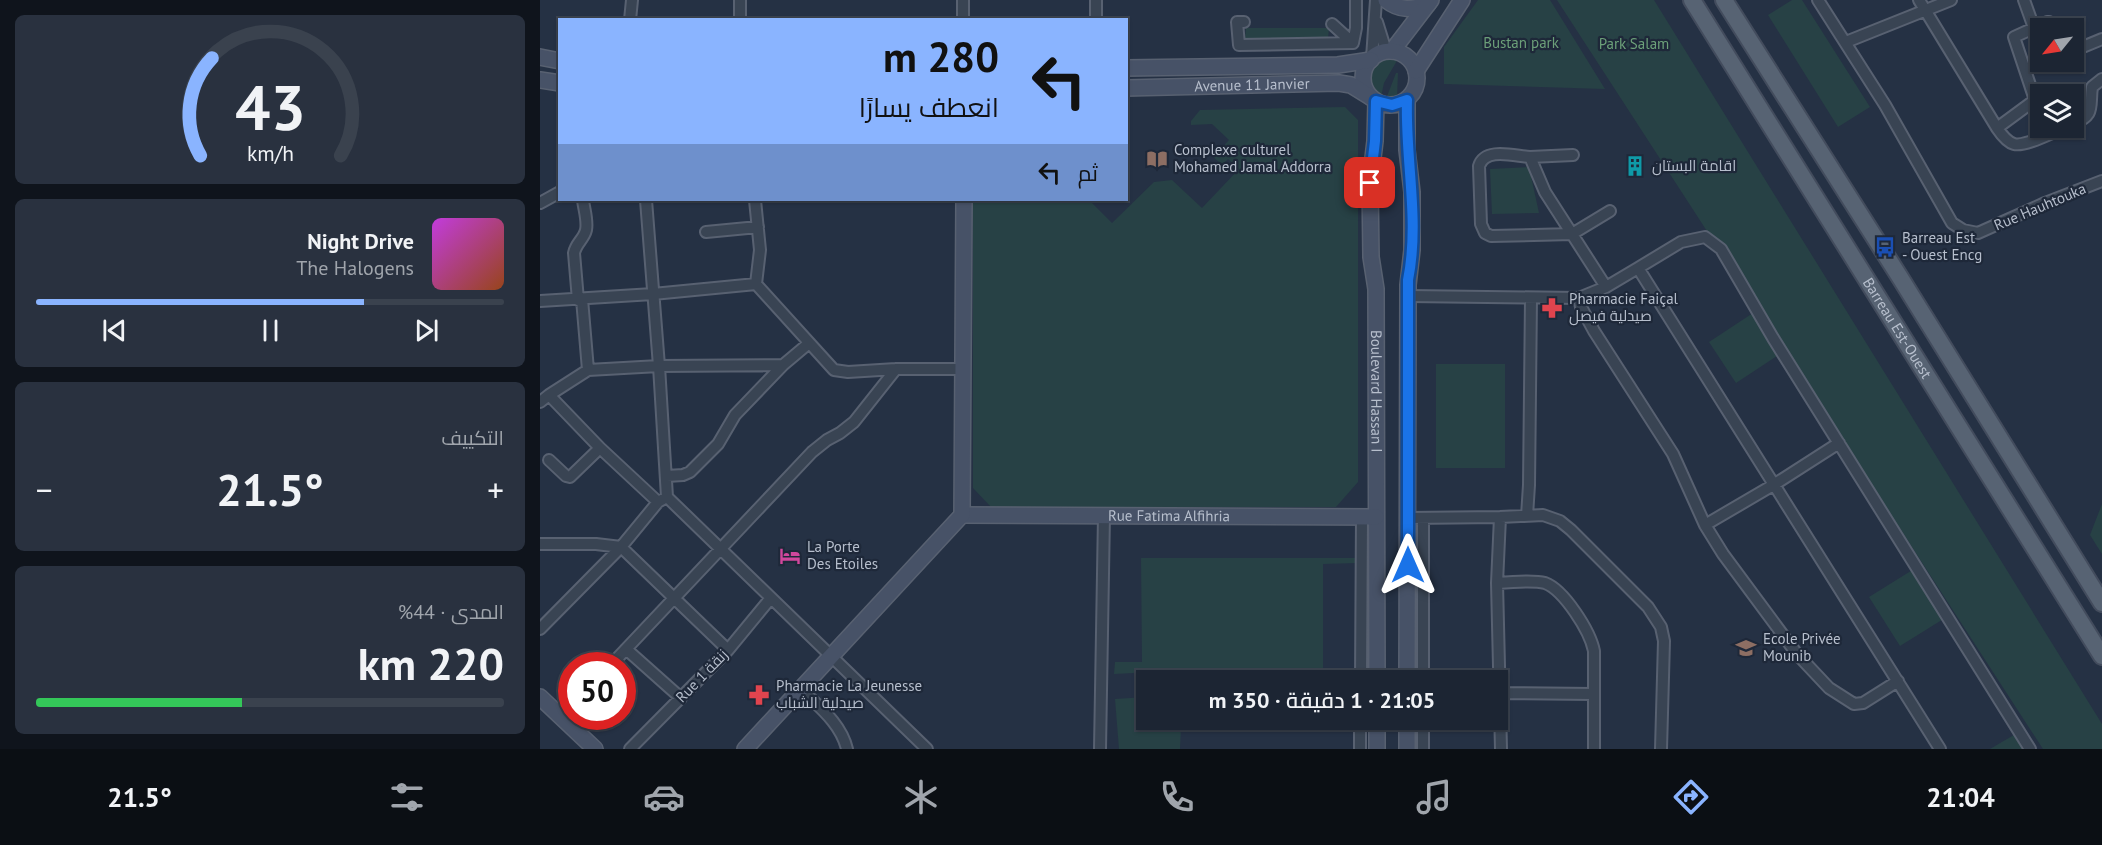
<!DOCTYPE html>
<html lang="ar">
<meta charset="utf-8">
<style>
:root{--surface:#1c2533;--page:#29313f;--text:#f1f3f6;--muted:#a0a5ac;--line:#3a424e;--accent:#8ab4ff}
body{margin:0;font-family:"PT Sans",Cairo,sans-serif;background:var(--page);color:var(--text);direction:rtl;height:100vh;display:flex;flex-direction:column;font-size:22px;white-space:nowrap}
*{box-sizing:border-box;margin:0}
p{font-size:20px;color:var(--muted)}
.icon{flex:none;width:33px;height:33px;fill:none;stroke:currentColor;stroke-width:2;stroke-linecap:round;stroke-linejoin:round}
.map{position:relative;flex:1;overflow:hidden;direction:ltr}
.drawer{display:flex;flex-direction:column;gap:15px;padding:15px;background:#0f141c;width:540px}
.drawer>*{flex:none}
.hud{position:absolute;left:18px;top:18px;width:570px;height:183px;border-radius:0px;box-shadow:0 2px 4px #0004,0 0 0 2px var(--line);direction:rtl;background:#8ab4ff;color:#111;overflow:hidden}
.needle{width:39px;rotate:240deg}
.controls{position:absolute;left:1490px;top:18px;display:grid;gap:12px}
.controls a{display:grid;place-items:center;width:54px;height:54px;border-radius:0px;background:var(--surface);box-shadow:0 2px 4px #0004,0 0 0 2px var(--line);font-size:30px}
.speed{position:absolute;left:18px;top:652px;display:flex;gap:12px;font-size:30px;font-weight:700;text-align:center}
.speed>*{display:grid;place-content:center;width:78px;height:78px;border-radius:50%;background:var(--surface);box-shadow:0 2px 4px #0004,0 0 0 2px var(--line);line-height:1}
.speed .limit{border:9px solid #d22;background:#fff;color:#111}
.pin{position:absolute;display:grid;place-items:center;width:51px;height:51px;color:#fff;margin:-26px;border-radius:12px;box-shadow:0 3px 9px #0006}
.me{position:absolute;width:66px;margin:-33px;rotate:0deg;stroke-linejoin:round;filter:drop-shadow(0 0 4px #0008)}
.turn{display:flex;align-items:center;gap:21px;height:126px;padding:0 30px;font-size:27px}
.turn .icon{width:78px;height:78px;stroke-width:2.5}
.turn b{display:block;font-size:42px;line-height:51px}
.then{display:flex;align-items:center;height:57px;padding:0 30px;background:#0003;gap:12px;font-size:22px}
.big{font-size:45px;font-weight:600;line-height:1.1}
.drawer .tile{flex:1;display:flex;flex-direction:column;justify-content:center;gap:9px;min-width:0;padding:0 21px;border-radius:9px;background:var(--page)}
.drawer .dial{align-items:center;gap:0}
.dial svg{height:156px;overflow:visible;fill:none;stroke:var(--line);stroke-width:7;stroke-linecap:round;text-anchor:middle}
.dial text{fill:var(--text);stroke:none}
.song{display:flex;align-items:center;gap:18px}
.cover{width:72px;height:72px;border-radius:9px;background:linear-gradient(135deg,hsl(290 70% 55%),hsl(20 70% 35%))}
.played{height:6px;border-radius:3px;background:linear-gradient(90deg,var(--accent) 70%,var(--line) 70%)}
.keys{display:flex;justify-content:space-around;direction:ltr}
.heat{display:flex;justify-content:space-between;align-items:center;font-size:33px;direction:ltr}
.charge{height:9px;border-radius:4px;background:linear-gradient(90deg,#34c759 44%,var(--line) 0)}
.trip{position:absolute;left:596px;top:670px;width:372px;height:60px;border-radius:0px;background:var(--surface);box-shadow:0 2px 4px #0004,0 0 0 2px var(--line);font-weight:600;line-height:60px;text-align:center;direction:rtl}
.dock{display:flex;height:96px;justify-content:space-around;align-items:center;background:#0b0f14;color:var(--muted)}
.dock .icon{width:42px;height:42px}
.dock .on{color:var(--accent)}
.dock b{font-size:27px;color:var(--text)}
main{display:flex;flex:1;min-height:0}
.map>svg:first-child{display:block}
.green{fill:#274145}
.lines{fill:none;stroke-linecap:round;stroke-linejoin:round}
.street-casing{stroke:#586171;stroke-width:14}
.secondary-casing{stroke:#586171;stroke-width:18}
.primary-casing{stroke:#434c5d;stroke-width:20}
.street{stroke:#394453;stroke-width:10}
.secondary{stroke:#475267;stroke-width:15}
.primary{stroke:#576373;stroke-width:16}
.route-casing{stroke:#114b97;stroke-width:15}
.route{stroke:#1a73e8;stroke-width:10}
.labels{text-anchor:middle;stroke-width:4.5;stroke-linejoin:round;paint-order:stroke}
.park-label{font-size:15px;fill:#6ca079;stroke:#1e2839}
.street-label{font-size:15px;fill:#b7bfcd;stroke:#1e2839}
.poi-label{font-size:15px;fill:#b7bfcd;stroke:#1e2839;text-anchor:start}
</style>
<main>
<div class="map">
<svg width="1562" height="749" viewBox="0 0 1562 749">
<rect width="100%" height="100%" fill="#253144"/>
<path class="green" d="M938,0H1010L1065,89L904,84V47Z
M1017,0H1114L1562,724V749H1503Z
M1252,0H1262L1330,107L1298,127L1228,15Z
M706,28H789L788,39L705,38Z
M849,57L858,59L844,83L841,97C824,85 828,62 849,57Z
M856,73H858L857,98L846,99Z
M805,107L818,120V482L796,507H451L433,488V200H549L572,223L614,182L632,180L662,208L699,169L688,159L682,165L660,145H668L677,153L689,140L672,124L651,125V121L660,110Z
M989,167L999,213L952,214L950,169Z
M1213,313L1240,354L1196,383L1169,342Z
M896,364H965V468H896Z
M1562,504V554L1550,535Z
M601,558H816L817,563L783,564V681H614L613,672L574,674L575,662H602Z
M1374,569L1405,618L1360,646L1329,597Z
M606,697V720H783V727L641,726L640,749H579L575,699Z
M1479,732L1491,749H1450Z"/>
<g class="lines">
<g class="street-casing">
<path id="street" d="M423,0V20
M556,0V20
M1278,0L1345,105L1412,223L1423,230L1438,233L1505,203L1562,181
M1379,0L1457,128C1461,134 1467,142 1474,144C1485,147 1513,132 1524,128
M1484,0L1494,28
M90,20L92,0
M200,20V0
M704,22H697L699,45L813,43
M837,22L846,51
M792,24L813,43
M1306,42L1411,0
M813,43L816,28V0
M1533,51L1562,39
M832,58L836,0
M1533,124C1556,115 1549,107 1552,87L1562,79
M1457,128L1495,100L1474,37L1507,22H1509L1512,28
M990,157L1033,155
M215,200L220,250L216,284L294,370L308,372L356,369H423
M0,203L20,192
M166,232L218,227
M1098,268L1141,242L1165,237L1181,249L1233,338L1490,749
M1066,287L1005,192L990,157C974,156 945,147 939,166L941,224L945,233L951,236L1032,234L1070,211
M868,296L1039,298L1066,287L1098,268L1400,749
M1039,298L1041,307L1054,331L1133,454L1165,525L1183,554L1257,654L1289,688L1314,704L1323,703L1358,681
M38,300L34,253C36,243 44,239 46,230C48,221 44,209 43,200
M0,301L113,294L216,284
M48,370L119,366L243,365
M9,395L48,370L42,299
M0,402L9,395L60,448L118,502
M9,460L26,476L30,477L60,448
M127,476L143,475L150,472L178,444L195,415L243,365L268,344
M127,497L387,749
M987,516L989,485L991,298
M960,517L957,583L961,749
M868,518L960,517L1003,515L1020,521L1031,530L1108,607L1121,627L1124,641L1121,749
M883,518V681
M1165,525L1235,484L1299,443
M0,544H56L81,547L188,650
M957,583C969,582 994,580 1005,583C1024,590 1050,631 1054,651V749
M0,629L81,547L118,502L127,497L119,366L106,200
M86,649L141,698
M70,666L272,452L287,440L300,433L314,422L356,369
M821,681L822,516
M260,688C278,706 301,723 307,749
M959,693L1053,694
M21,718L32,707
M883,720V749
M90,749L188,650L230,599
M560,749L564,515
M820,749V720"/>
</g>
<g class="secondary-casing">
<g id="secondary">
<path d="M846,0C860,11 872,10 888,4"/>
<path d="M852,51L891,0"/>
<circle cx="850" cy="78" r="27"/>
<path d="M0,57L20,61"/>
<path d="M586,68L798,65L831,60"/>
<path d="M876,71L922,0"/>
<path d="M0,80L20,83"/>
<path id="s1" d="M586,88L799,83L811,85L832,98"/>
<path d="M867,100V150L872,192V250L868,285L867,681"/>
<path id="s2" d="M836,101L835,141L830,183L831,257L836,289L837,681"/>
<path id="s3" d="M422,515L836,517"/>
<path d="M0,697L55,749"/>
<path d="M837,720V749"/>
<path d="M205,749L422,515L424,200"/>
<path d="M867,749V720"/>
</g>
</g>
<g class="primary-casing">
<g id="primary">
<path id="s4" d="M1152,0L1562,656"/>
<path d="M1184,0L1361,279L1562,603"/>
</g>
</g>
<use href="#street" class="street"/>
<use href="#secondary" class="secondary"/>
<use href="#primary" class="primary"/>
</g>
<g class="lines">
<g class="route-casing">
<path id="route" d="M830,183L835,141L836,101L852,105L867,100C865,160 880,220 868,280V565"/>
</g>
<use href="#route" class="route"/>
</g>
<defs>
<g id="library-bare" transform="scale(1.62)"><path d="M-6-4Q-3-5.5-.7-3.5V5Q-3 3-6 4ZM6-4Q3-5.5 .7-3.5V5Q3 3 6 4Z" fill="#8d6e63" stroke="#1e2839" stroke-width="2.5" paint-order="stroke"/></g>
<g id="building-bare" transform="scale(1.62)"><path d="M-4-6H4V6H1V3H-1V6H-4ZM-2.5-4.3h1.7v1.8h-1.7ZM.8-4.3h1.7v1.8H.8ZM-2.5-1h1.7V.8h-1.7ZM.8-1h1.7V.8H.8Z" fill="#0f9aa8" stroke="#1e2839" stroke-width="2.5" paint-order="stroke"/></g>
<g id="bus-bare" transform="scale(1.62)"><path d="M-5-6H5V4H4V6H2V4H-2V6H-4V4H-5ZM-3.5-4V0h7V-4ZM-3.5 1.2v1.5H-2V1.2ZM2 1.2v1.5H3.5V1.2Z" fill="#1a4fb4" stroke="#1e2839" stroke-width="2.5" paint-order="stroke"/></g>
<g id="pharmacy-bare" transform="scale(1.62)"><path d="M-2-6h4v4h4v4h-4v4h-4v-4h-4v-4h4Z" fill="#e0444e" stroke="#1e2839" stroke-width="2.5" paint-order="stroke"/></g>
<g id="hotel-bare" transform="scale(1.62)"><path d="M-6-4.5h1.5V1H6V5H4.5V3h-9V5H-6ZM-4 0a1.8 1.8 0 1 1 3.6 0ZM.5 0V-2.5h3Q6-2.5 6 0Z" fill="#d1479c" stroke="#1e2839" stroke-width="2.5" paint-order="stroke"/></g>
<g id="school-bare" transform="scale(1.62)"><path d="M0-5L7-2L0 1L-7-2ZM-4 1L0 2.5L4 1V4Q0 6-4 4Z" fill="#8d6e63" stroke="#1e2839" stroke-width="2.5" paint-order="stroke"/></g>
</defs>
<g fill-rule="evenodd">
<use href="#library-bare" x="617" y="159"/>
<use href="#building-bare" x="1095" y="166"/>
<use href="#bus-bare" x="1345" y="247"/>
<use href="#pharmacy-bare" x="1012" y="308"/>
<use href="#hotel-bare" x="250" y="556"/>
<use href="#school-bare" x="1206" y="648"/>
<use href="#pharmacy-bare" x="219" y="695"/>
</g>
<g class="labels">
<g class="park-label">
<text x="981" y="48">Bustan park</text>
<text x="1094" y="49">Park Salam</text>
</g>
<g class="street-label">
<text dy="5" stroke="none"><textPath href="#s1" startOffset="126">Avenue 11 Janvier</textPath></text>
<text transform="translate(1500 207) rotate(-23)" y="5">Rue Hauhtouka</text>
<text dy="5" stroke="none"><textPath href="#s4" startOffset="387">Barreau Est-Ouest</textPath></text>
<text dy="5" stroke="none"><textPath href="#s2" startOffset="291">Boulevard Hassan I</textPath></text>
<text dy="5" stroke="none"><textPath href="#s3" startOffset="207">Rue Fatima Alfihria</textPath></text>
<text transform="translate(162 676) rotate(-46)" y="5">Rue 1 زنقة</text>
</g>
<g class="poi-label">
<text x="634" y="155">Complexe culturel<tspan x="634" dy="17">Mohamed Jamal Addorra</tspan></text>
<text x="1112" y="171">اقامة البستان</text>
<text x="1362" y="243">Barreau Est<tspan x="1362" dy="17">- Ouest Encg</tspan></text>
<text x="1029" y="304">Pharmacie Faiçal<tspan x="1029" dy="17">صيدلية فيصل</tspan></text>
<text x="267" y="552">La Porte<tspan x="267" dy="17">Des Etoiles</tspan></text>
<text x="1223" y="644">Ecole Privée<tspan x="1223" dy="17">Mounib</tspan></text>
<text x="236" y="691">Pharmacie La Jeunesse<tspan x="236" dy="17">صيدلية الشباب</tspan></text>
</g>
</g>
</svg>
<div class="controls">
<a><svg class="needle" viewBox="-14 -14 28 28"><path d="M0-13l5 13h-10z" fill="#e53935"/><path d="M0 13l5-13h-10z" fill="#a0a5ac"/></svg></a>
<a><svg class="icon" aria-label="layers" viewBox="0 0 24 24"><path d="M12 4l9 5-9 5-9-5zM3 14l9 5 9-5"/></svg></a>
</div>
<div class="speed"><div class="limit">50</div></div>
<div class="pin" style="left:830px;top:183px;background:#d93025"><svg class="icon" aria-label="arrive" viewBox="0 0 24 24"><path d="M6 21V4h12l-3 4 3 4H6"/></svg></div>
<svg class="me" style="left:868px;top:565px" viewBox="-20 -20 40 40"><path d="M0-17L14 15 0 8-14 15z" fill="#1a73e8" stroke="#fff" stroke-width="4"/></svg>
<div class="trip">21:05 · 1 دقيقة · 350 m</div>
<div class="hud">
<div class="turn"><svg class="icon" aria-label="left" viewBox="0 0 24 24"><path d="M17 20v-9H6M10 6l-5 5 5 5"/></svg><div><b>280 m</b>انعطف يسارًا</div></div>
<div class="then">ثم<svg class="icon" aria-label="left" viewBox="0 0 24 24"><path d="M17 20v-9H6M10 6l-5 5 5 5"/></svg></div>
</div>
</div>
<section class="drawer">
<div class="tile dial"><svg viewBox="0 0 100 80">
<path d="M14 69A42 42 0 1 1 86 69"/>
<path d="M14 69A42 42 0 0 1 20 19" stroke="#8ab4ff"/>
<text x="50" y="56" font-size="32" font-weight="700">43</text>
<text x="50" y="72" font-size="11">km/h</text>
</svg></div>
<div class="tile">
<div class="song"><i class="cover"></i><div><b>Night Drive</b><p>The Halogens</p></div></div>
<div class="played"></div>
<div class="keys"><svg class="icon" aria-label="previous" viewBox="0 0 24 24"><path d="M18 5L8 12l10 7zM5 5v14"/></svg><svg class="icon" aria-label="pause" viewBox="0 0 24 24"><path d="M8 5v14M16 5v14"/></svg><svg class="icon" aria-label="next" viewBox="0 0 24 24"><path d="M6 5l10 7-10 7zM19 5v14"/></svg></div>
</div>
<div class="tile"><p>التكييف</p>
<div class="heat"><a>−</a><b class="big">21.5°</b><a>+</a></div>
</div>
<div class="tile"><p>المدى · 44%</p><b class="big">220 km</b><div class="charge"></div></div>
</section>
</main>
<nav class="dock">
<b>21:04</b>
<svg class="icon on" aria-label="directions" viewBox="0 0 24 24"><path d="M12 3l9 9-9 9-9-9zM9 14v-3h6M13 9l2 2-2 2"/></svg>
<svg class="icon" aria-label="music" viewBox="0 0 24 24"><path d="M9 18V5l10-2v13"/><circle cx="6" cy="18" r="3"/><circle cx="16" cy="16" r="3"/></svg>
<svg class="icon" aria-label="phone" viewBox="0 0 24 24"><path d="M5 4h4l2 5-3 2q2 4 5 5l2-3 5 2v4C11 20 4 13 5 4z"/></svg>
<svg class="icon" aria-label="climate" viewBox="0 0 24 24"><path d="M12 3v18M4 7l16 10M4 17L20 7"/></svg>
<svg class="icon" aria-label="car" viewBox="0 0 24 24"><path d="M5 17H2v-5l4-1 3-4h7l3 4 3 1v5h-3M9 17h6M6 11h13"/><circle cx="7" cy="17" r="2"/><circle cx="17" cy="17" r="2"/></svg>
<svg class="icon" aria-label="filters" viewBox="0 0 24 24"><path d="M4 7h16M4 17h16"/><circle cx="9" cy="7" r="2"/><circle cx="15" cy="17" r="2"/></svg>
<b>21.5°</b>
</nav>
